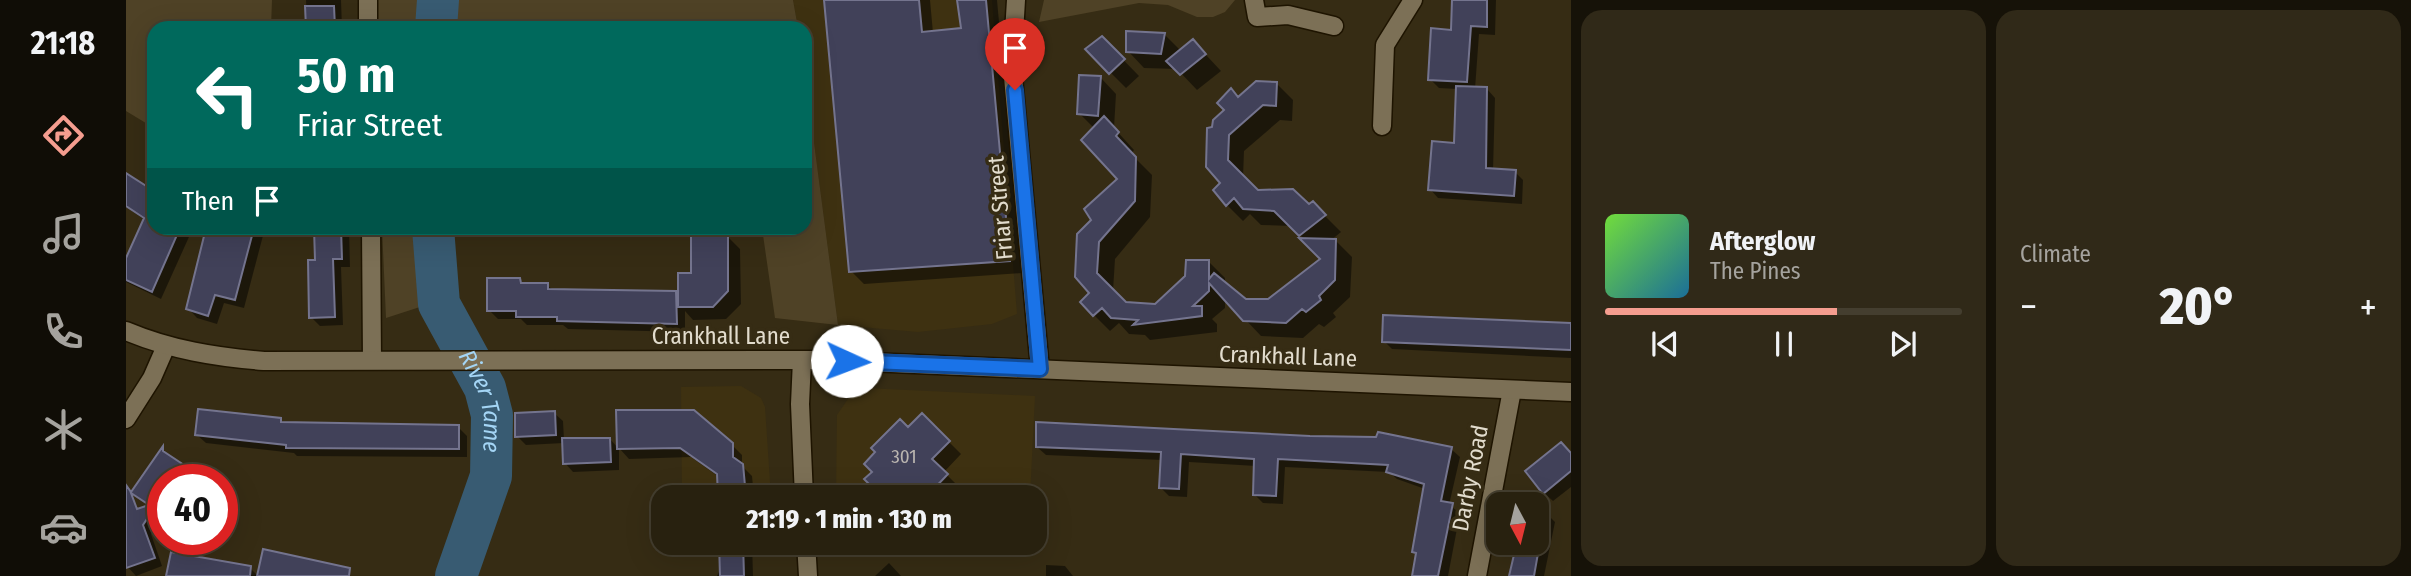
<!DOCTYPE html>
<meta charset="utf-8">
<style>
:root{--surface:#28210f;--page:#302918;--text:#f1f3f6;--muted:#a5a39e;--line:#443e2f;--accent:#f59d8f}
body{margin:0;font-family:"Fira Sans Condensed",sans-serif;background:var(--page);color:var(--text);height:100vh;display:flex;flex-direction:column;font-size:26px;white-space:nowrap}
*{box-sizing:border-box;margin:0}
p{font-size:23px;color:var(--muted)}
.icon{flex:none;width:38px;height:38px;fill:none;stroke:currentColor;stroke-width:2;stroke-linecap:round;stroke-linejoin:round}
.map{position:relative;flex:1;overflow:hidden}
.drawer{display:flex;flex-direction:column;gap:10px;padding:10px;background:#161208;width:840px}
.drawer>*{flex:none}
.guide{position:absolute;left:21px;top:21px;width:665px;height:214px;border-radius:21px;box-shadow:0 7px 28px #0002,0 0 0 2px var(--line);background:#00695c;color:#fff;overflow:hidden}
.needle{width:46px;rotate:173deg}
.buttons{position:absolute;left:1360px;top:492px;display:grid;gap:14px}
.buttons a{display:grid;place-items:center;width:63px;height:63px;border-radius:14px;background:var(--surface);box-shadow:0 7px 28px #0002,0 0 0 2px var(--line);font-size:35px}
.speed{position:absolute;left:21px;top:464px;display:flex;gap:14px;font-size:35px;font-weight:700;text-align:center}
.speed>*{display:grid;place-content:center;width:91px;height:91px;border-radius:50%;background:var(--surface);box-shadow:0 7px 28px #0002,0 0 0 2px var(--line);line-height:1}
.speed .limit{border:10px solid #d22;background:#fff;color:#111}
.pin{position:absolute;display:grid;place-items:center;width:60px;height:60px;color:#fff;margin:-72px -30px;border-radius:50% 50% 50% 0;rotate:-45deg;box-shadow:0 0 7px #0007}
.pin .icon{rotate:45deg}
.me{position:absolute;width:77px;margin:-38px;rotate:92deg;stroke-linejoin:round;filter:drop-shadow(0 0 5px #0008)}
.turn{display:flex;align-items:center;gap:24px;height:147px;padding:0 35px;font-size:32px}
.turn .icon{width:91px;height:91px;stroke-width:2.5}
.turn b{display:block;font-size:49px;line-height:60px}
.then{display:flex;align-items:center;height:66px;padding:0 35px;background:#0003;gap:14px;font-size:26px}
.big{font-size:52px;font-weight:800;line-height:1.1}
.drawer .widget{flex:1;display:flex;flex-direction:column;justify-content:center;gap:10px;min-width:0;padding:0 24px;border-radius:21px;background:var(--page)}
.song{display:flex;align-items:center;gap:21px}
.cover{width:84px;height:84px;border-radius:10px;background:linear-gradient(135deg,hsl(100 70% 55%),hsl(200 70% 35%))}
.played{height:7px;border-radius:4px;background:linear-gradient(90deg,var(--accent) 65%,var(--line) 65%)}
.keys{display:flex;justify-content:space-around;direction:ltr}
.heat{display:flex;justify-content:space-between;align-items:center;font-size:38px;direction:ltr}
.drawer .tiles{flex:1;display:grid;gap:10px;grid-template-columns:repeat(2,1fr)}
.trip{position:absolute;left:525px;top:485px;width:396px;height:70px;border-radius:21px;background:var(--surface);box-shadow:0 7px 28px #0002,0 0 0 2px var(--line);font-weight:800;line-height:70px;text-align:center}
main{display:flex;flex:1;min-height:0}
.menu{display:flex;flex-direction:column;width:126px;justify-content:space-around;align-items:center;background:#100d06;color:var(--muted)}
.menu .icon{width:49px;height:49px}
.menu .current{color:var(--accent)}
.menu b{font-size:32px;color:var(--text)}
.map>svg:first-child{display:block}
.built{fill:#3e3111}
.green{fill:#4f4226}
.shadow{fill:#0007}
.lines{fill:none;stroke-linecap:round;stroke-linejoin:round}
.river{stroke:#385b72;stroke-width:42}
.building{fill:#414159;stroke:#74748e;stroke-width:2;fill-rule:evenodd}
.street-casing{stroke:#1e1400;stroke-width:21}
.secondary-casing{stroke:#1e1400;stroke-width:21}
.street{stroke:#7c7056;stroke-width:18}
.secondary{stroke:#7c7056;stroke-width:18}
.route-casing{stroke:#114b97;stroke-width:18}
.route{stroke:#1a73e8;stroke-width:12}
.labels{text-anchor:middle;stroke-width:7;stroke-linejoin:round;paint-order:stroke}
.number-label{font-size:19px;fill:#bab5b0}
.street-label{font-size:23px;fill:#e2dccd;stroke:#362c14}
.water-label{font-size:24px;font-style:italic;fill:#a4d5f5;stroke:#362c14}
</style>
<main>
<nav class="menu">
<b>21:18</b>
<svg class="icon current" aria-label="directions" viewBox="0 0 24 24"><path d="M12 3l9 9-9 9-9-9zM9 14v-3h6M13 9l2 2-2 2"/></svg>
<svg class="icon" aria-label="music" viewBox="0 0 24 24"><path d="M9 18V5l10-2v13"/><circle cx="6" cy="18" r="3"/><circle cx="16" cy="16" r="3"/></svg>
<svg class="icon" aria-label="phone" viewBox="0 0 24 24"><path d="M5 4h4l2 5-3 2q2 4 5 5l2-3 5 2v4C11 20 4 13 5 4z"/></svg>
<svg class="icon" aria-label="climate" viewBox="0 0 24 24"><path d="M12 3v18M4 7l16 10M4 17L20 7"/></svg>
<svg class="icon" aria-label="car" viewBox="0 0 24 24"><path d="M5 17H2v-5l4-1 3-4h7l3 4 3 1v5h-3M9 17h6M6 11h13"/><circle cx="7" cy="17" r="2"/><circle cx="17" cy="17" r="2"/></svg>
</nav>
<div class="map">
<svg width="1445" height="576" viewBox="0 0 1445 576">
<rect width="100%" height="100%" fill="#362c14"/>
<path class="built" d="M667,0H866L891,314L866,324L792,332L712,325L679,75V28H672Z
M615,386L635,398L639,407L645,497H556L555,387Z
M739,388L909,396L904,497H710L711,415L722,399Z
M730,543H901V551Z"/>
<path class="green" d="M0,0H146L145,28H28V128L0,111Z
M250,0H292L291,28H251Z
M319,0H667L672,28H318Z
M918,0H1109L1099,12L1087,17H1071L1042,5L1013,3L913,22Z
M679,75L680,82L712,325L649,318L636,228H679Z
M256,228H292L297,306L260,318Z"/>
<path class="shadow" d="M180,0H215L216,28H181Z
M699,0H804L807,33L836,30L833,0H871L896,273L738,284L725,271Z
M1327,0H1370L1369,35L1353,34L1349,89H1361L1369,98L1367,171L1389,172L1397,180L1396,204L1312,198L1304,189L1329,144L1331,89L1313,88L1304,79L1326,32Z
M1038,34L1055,51L1067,41L1095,71L1071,90L1051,69L1018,68L1002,51Z
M976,38L1013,76L1000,88L984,72Z
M974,77L990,94L988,128L1008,150L1005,154L1026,175L1024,217L989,259L987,291L1000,304L1030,306L1083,262L1099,278V284L1119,300L1143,301L1196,259L1166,226L1135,225L1124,214L1117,221L1101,205L1088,128L1113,98L1150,83L1167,100L1166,121L1154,120L1118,151L1117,178L1131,192L1183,207L1187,204L1215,232L1204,241H1210L1226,257L1224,297L1207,313L1210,317L1198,327L1193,324L1177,338L1135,336L1099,298V308L1086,319L1091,324V332L1024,340L1019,335L1003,334L993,323L984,331L968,315V220L993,179L968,128L953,113Z
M0,175L28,196V228H67L35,299L0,282V262L19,220L0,207Z
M82,228H139L118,308L98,303L91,324L71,318L62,308Z
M189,228H223L224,267H215L217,325L194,326L185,317L191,261Z
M601,236L614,249L615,304L600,319L567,320L559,311V332L442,329L437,325H401L395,319H372L363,310L394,280L399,285H421L427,290L550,293L554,298L567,275Z
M1258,317L1445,325V358L1266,349L1258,341Z
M428,413L437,421L438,440L484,439L493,449L606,445L616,455V466L626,476L628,497H594L593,477L565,457L503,459L493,448V470L447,472L439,463L438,443L400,445L391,436Z
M796,415L835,454L818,472L834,488L825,497H758Z
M154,420L159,424L332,427L341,436V457L171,456L168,453L80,443L71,435Z
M1435,444L1445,454V487L1427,501L1418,493Z
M911,447L1325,449L1334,457L1323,505L1334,513L1322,576H1288L1292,555L1288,551L1299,489L1271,479L1263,472L1159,467L1157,504L1137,503L1128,494L1130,466L1063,462L1061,497L1043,496L1035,488L1036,460L920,455Z
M56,466L65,475L62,480H37V516L25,534L36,566L10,576L0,565V515L24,507L7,492Z
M1410,511L1420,513L1429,522L1418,576H1385L1410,542Z
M595,542H626L627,576H591L595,567Z
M763,563L775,576H749Z
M920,565L939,566L947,576H920Z
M124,568L132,576H42Z"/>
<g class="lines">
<g class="river">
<path d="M310,28L312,0"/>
<path id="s1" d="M307,228L313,304L359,388L366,415L365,476L330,576"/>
</g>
</g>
<path class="building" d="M698,0H793L796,32L835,28L831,0H860L884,261L723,272Z
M1326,0H1361V27L1345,26L1341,82L1302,80L1305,28L1325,30Z
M179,6H208L209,28H180Z
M1000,31L1039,33L1035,54L1000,52Z
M976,36L999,59L983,74L959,49Z
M1067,39L1080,54L1054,75L1040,61Z
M953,75L975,76L972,116L951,114Z
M1130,81L1151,82L1150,106L1137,105L1103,135L1102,160L1132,190L1167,189L1183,204L1187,201L1200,215L1173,236L1148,211L1117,209L1108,198L1100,206L1087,190L1094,183L1080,167L1081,128L1086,127L1087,120L1098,110L1091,103L1105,88L1112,97Z
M1330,86L1361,87L1360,168L1390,170L1388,196L1302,190L1306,141L1328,143Z
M978,116L993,132L990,136L1010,157L1009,201L973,242L971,273L1000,302L1029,304L1059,276L1060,260H1083V279L1088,273L1120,299H1142L1194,259L1173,238L1210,239L1209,280L1193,296L1195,300L1180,312L1176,309L1160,323L1117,321L1083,283V291L1067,306H1076V316L1007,325L1012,320L985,318L976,308L967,316L954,302L963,293L949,277L951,234L965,220L958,209L991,179L955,140Z
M0,173L28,191V228H54L26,292L0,280V258L18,218L0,206Z
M80,228H128L109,300L89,295L82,316L60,309Z
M188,228H215L216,259H207L209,317L183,318L182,260H189Z
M602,234V291L587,307H552V273H565V235Z
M361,278H394L395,283H422V289L550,291L551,324L431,321V317H390V311H361Z
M1257,315L1445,323V350L1256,342Z
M72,409L155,418V422L333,425V449L160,448V445L69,435Z
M490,410H568L607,443V457L617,464L620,497H592L591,474L554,448L491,449Z
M429,411L430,435L389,437V413Z
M796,413L824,441L806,459L822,474L801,496L791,486L780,497H756L738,479L746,472L738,464L749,452L745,448L774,419L782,427Z
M910,422L1184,436L1250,437L1252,432L1326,447L1315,501L1327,503L1312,576H1286L1290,553L1286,552L1298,484L1260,472L1262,465L1152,459L1150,496L1127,495L1128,459L1055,454L1053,489L1033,488L1035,452L910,447Z
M436,438H484L485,462L437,464Z
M1435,442L1445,453V471L1417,494L1399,471Z
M37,446V451L58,465L48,480H37V495L17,525L29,558L0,568V485L5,492ZM5,493L23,505L11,509Z
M593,542H617L618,576H594Z
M1391,542H1414L1408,576H1383Z
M137,549L224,568L223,576H131Z
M45,552L125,566L124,576H40Z"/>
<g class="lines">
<g class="street-casing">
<path id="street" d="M242,0V28
M890,0L886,66L914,369
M1128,0L1131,17L1162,15L1208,26
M1256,126L1259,45L1287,0
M245,228L246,360
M0,419L26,378L40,346
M1351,576L1386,390"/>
</g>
<g class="secondary-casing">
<path id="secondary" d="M0,331C45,350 90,357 138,361L696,360L1445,392
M676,360L674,404L678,497
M680,542L682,576"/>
</g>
<use href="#street" class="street"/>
<use href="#secondary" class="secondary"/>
</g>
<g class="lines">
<g class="route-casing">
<path id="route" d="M721,361L914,369L889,90"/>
</g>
<use href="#route" class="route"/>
</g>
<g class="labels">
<g class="number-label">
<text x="778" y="463">301</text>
</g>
<g class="street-label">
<text transform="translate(874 208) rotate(-95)" y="8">Friar Street</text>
<text x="595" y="344">Crankhall Lane</text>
<text transform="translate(1162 356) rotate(2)" y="8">Crankhall Lane</text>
<text transform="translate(1344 478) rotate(-79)" y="8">Darby Road</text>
</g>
<g class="water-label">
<text dy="8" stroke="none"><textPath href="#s1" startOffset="184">River Tame</textPath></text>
</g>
</g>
</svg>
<div class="buttons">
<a><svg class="needle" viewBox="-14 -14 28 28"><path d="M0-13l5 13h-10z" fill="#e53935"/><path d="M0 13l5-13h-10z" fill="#a5a39e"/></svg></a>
</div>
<div class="speed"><div class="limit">40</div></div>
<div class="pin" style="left:889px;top:90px;background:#d93025"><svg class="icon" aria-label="arrive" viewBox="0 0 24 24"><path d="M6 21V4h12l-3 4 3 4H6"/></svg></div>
<svg class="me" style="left:721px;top:361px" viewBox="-20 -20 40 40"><circle r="19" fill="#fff"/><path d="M0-13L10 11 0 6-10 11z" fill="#1a73e8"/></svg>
<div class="trip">21:19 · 1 min · 130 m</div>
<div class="guide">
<div class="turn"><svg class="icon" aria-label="left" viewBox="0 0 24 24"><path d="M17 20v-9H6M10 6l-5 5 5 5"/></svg><div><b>50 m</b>Friar Street</div></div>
<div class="then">Then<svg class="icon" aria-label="arrive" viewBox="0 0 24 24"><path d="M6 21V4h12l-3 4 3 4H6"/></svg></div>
</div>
</div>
<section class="drawer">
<div class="tiles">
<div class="widget">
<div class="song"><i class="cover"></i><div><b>Afterglow</b><p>The Pines</p></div></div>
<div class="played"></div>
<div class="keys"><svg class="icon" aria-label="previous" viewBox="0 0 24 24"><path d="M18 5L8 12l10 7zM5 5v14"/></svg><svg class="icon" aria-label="pause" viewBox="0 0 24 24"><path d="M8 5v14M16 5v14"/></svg><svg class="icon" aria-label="next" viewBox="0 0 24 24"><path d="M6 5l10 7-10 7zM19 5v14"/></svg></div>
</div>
<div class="widget"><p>Climate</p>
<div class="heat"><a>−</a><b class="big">20°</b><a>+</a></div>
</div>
</div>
</section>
</main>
